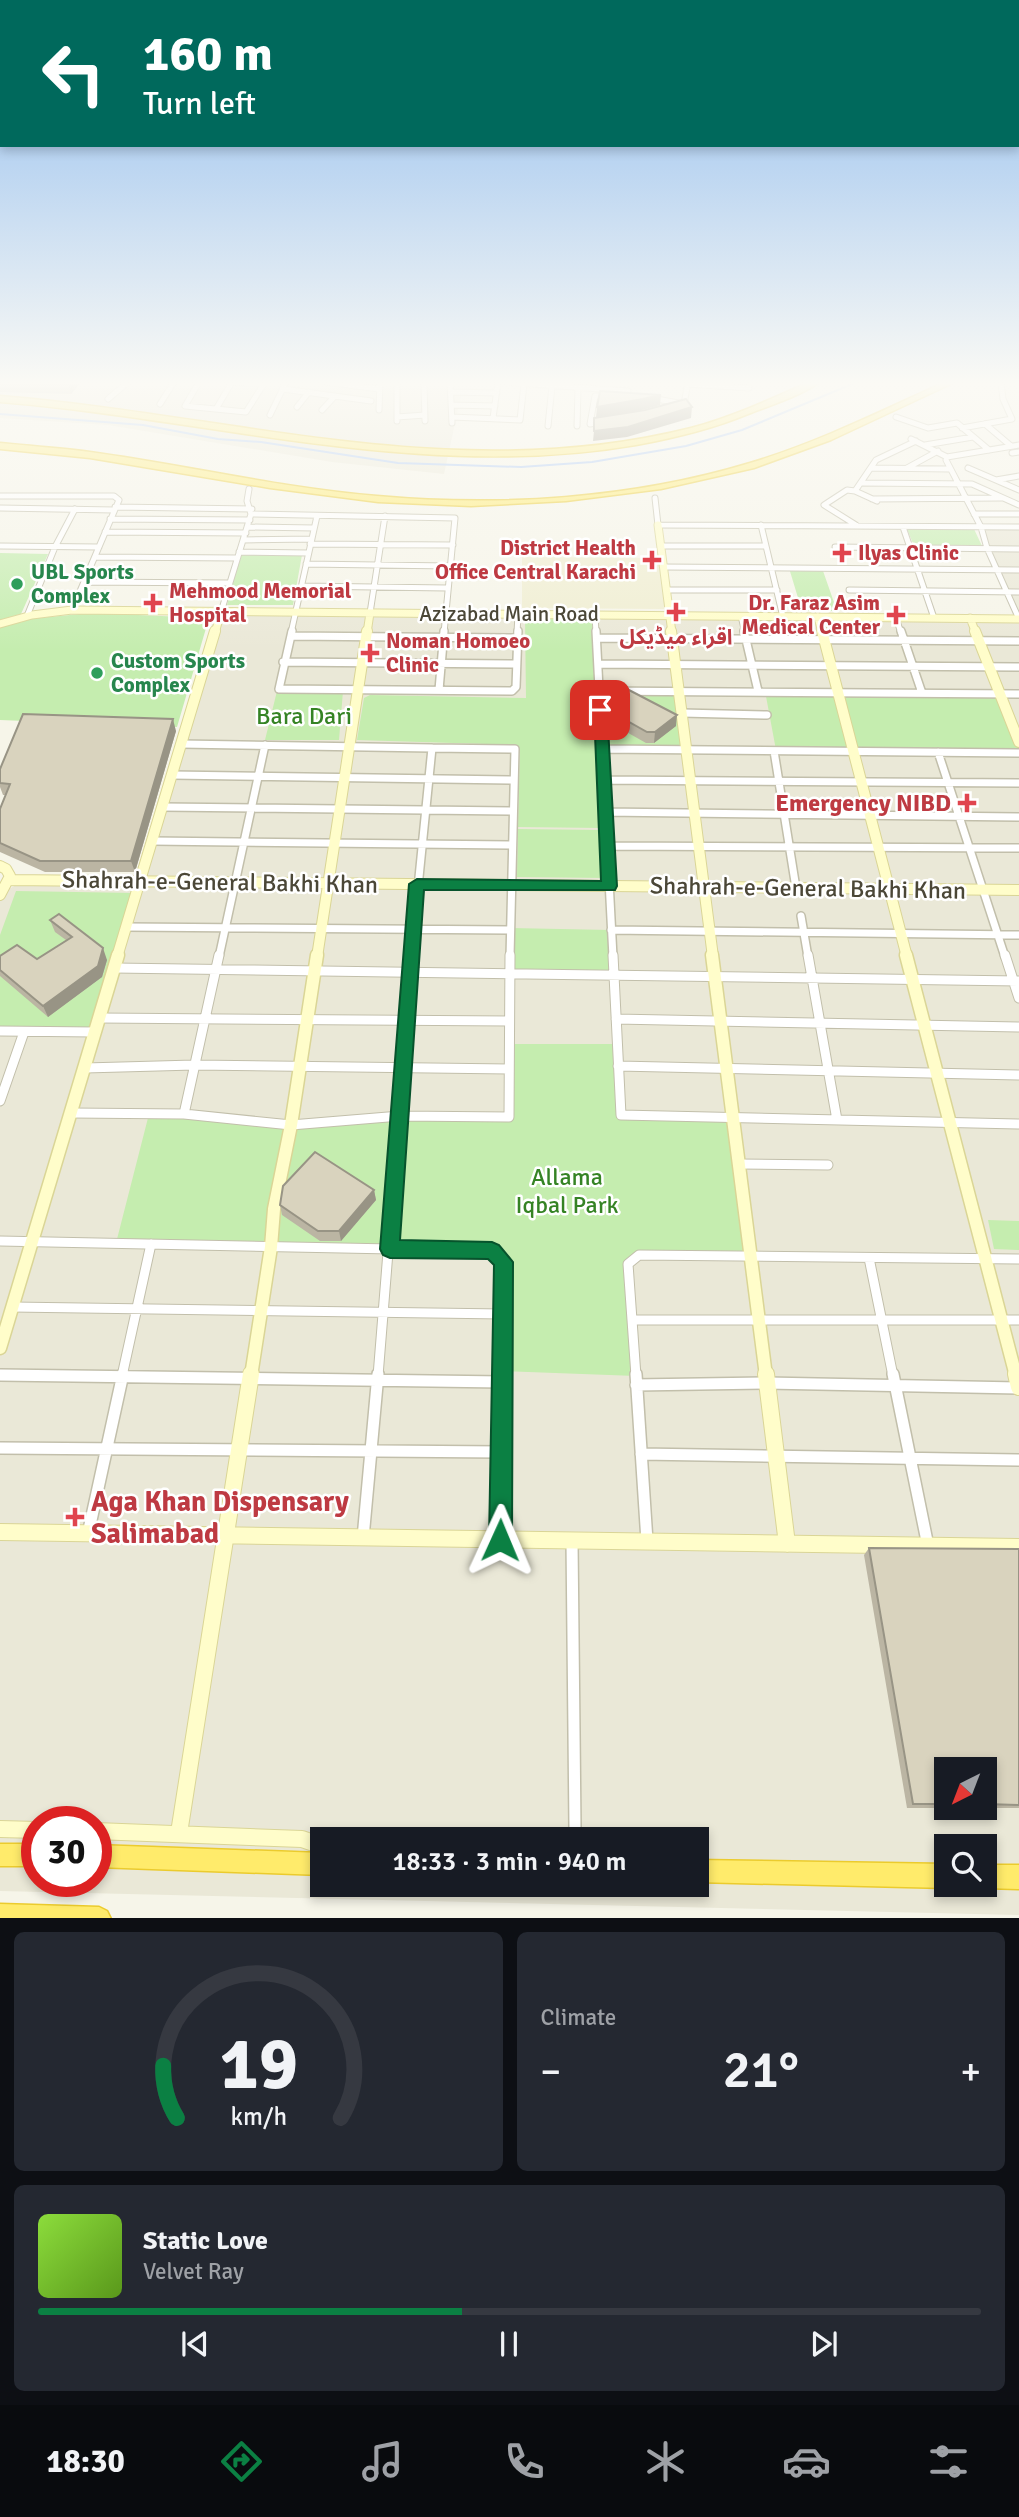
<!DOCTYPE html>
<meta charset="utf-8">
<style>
:root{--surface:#171b24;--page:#242831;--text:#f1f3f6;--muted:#9ea1a6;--line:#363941;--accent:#0b8043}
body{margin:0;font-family:Signika,"Noto Sans Arabic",sans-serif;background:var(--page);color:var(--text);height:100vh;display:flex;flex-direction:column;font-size:26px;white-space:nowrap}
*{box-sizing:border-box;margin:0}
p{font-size:23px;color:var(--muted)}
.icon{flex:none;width:38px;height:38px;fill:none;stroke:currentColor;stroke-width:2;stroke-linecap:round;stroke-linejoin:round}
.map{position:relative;height:1918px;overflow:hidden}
.panel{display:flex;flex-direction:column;gap:14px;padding:14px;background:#0d0f14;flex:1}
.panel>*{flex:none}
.guide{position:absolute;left:0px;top:0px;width:1020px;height:147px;box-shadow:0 4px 10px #0003;background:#00695c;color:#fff;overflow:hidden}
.needle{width:46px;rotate:222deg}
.buttons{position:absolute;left:934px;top:1757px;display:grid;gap:14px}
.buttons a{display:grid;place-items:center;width:63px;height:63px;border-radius:0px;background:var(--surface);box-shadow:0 4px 10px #0003;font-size:35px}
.speed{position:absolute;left:21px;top:1806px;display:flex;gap:14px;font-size:35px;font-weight:700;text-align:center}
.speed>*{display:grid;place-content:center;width:91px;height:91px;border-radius:50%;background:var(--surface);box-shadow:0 4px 10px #0003;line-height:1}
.speed .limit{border:10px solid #d22;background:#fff;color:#111}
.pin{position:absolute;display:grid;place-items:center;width:60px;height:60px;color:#fff;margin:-30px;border-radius:14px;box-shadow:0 4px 10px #0006}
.me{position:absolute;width:77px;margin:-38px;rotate:1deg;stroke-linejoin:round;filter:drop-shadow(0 0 5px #0008)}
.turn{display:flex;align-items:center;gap:24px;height:147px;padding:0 28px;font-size:32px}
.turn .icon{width:91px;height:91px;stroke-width:2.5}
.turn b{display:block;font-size:49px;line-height:60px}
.big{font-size:52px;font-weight:600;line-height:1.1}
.panel .tile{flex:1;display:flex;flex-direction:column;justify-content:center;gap:10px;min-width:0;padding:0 24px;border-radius:10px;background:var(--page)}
.panel .dial{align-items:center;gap:0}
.dial svg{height:182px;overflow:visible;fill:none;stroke:var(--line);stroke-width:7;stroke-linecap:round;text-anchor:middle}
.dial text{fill:var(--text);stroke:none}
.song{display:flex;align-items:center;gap:21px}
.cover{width:84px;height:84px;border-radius:10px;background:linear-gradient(135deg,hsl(90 70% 55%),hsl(90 70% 35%))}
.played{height:7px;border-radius:4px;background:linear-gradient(90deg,var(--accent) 45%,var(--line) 45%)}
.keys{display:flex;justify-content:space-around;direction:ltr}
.heat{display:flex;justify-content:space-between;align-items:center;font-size:38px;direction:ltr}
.panel .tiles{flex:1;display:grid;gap:14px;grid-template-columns:1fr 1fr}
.tile:last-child{grid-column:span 2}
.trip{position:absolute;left:310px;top:1827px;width:399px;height:70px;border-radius:0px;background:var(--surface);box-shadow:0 4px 10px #0003;font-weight:600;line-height:70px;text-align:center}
.menu{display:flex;height:112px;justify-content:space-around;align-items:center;background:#090b0e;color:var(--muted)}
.menu .icon{width:49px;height:49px}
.menu .selected{color:var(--accent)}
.menu b{font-size:32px;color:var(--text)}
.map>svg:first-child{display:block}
.residential{fill:#eae8d7;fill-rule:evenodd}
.education{fill:#f0eed2}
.green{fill:#c5edaf}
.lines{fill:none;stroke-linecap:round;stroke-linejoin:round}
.stream{stroke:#a2c3f7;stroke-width:2}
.street-far3-casing{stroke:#c2bfab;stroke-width:7}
.street-far2-casing{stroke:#c2bfab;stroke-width:10}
.street-far1-casing{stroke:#c2bfab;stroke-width:11}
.street-casing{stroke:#c2bfab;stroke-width:14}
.secondary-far3-casing{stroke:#dad596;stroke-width:9}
.secondary-far2-casing{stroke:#dad596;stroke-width:12}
.secondary-far1-casing{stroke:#dad596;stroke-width:15}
.secondary-casing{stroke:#dad596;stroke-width:18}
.highway-casing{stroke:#ebcb2e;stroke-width:3}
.street-far3{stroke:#fff;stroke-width:5}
.street-far2{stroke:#fff;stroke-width:7}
.street-far1{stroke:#fff;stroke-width:9}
.street{stroke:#fff;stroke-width:11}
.secondary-far3{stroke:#fffdca;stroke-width:7}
.secondary-far2{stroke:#fffdca;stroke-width:10}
.secondary-far1{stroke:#fffdca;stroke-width:12}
.secondary{stroke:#fffdca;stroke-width:16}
.highway{fill:#ffeb6b;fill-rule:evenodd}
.wall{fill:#bbb5a3;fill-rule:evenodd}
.shaded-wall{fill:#989485}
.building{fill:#d9d3be;stroke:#989485;stroke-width:2}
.route{fill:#0b8043;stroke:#07532c;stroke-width:2}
.health-dot{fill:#e0444e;stroke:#fff;stroke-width:2.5}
.leisure-dot{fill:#2e9e5b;stroke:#fff;stroke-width:2.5}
.labels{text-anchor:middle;stroke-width:5;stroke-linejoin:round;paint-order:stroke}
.far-health-label{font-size:21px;font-weight:bold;fill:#be3a42;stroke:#fff;text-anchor:start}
.far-leisure-label{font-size:21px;font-weight:bold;fill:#27864d;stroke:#fff;text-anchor:start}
.far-street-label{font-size:21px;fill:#4b4737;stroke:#fff}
.park-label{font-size:24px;fill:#358324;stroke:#fff}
.health-label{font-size:24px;font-weight:bold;fill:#be3a42;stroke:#fff;text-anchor:end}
.street-label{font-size:24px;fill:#4b4737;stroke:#fff}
.near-health-label{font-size:28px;font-weight:bold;fill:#be3a42;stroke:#fff;text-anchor:start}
</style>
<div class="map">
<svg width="1019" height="1919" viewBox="0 0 1019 1919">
<rect width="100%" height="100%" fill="#f6f5e9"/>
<path class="residential" d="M0,382H464L444,474L332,462L108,425L0,418Z
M978,528H1019V1915L0,1891V894L18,884L133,885L216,612L1015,616ZM947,1769H985V1808H947ZM37,1822H96V1881H37ZM322,1839H696V1885H322ZM947,1846H985V1885H947Z"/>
<path class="education" d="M522,557L658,558L665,609L522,608Z"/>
<path class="green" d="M907,529H974L982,546H914Z
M0,553L48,554L21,614L0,620Z
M241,553L302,555L293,605H227Z
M789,568H822L837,611H802Z
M91,613L209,618L177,727L0,720V626L17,620Z
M525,618H592L602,828L518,827L520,750L517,745L357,740L364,698L370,695L526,698Z
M679,690L687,750L602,749L599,691Z
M277,691H343L339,740H265Z
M765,691L1000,694L1019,742V753L776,750Z
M518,829L602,830L605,878L517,877Z
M16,891L136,893L95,1032L0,1031V935Z
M510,928L611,930L614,975L509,974Z
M509,1044H617L621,1115L733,1118L751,1257L631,1260L636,1376L502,1371L499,1256L116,1243L149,1114L291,1125L400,1116L509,1117Z
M988,1220L1019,1221V1250L994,1249Z"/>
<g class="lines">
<path class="stream" d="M0,414L143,425L218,439L261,442L398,463L521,467L592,462L686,446L742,430L857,382"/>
<g class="street-far3-casing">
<path id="street-far3" d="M199,382L185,406L246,412L265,382
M233,382L264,384
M325,382L379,389
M397,382V421
M424,382L425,421
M450,382L452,423
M506,382L628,391
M687,384L749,388
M283,389L371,401
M451,392L497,393
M595,396L651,398L684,404L643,415L590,424Z
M108,399L128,382
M160,404L174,382
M684,404L688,382
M451,405L495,406
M297,407L309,392
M216,409L232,382
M322,410L335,396
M379,410L380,382
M270,415L286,382
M397,417L425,415
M452,417L520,420L524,384
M896,417L928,428L957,423L989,450
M493,418L498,382
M985,424L1011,446
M548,426L552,386
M577,426L578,388
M962,428L1012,419L1003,399L1001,383
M911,439L947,457L946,460L981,527L987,548L1019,619
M925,445L973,437
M1012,453L1019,452
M947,457L1019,445
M872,468L950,469
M907,468L938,451
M968,468L1019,490
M996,480L1019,476
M862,483L972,484L1019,505
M855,491L847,490L824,505L856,525
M0,496H114L119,500L72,610
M655,498L658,525L1019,527
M872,499L1001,498
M877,501L855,491L876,460L916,441
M115,507L252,509
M0,508L114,510
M251,514L455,518L444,633
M974,514H1019
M110,519L250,520
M761,525L783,617
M247,527L314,528
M903,527L934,618
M105,532L246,533
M243,540L311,539
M310,544L453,545
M0,546L99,547
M661,546H766
M835,547L1019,549
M239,552L308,553
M95,557L237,558
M306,564L450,566
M664,567L1019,570
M84,582L229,583
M302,586L447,588
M666,590H777
M849,590L1019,592
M221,612L251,514L247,501L249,489
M370,613L385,516
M595,615L596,633
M27,616L55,547L75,509
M741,616L745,633
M896,618L901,633
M291,633L317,516
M517,633L518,614"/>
</g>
<g class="street-far2-casing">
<path id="street-far2" d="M292,631L279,689L512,691L516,687L518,631
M596,631L613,957
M744,631L758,691
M901,631L922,693
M291,636L517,638
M597,638L1019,641
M283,662L516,664
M598,664L1019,667
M439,690L444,631
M599,691L1019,694
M682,713L767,715
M181,744L432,748L411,957
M432,748L515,749L510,957
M602,749L1019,753
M774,751L796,888
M938,752L1005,957
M172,775L512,780
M604,780L1019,783
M162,807L511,811
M605,812L1019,817
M152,841L511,845
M607,846L1019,848
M801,916L808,957
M126,927L510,930
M611,930L1019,935
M219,957L265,745"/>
</g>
<g class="street-far1-casing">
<path id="street-far1" d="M613,955L621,1115L1019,1124
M808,955L837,1120
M1005,955L1019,998
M114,968L1019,981
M99,1018L509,1021
M616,1019L1019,1027
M0,1031L95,1032
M618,1066L1019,1075
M85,1068L194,1065L509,1069
M0,1101L24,1032
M71,1113L184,1114L291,1125L400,1116L509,1117L510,955
M184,1114L219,955
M739,1164L828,1165
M0,1241L492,1251L503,1262L502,1376
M869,1258L893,1376
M12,1307L503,1314
M632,1320H1019
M0,1375L84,1376
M122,1376L151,1244
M378,1376L412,955
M636,1376L628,1264L639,1255L1019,1259"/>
</g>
<g class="street-casing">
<path id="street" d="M636,1374L647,1541
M893,1374L928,1546
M0,1375L502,1382
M636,1385L767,1383L1019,1388
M0,1448L501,1452
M641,1454L1019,1460
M88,1534L123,1374
M363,1538L378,1374
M501,1540L502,1374
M572,1541L575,1828"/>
</g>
<g class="secondary-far3-casing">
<path id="secondary-far3" d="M658,525L672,633
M818,617L822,633
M970,618L976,633
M0,624L32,615L72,610L1019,619
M215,633L221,612
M367,633L370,613"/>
</g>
<g class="secondary-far2-casing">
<path id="secondary-far2" d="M671,631L713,957
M822,631L907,957
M975,631L1019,742
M0,866L6,869L10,876L0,895
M9,880L1019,890
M117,957L215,631
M317,957L367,631"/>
</g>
<g class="secondary-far1-casing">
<path id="secondary-far1" d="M712,955L766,1376
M906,955L1016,1376
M0,1348L118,955
M251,1376L271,1247L274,1209L291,1125L317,955"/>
</g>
<g class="secondary-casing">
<path id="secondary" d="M766,1374L787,1544
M1016,1374L1019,1387
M0,1532L1019,1547
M0,1829L37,1830
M96,1831L302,1839L322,1846
M179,1833L251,1374"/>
</g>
<g class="highway-casing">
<path id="highway" d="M809,382H820C800,396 771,405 748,414C712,429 674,438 636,445C422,482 212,419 0,402V396C234,415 456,487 691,428C732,417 771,399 809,382Z
M945,382H955L831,440L754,468L661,489L566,501L471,506L378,502L270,488L90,458L0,449V443C30,446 60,448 90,452C186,465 280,488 377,496C500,507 631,499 750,463C817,443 881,411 945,382Z
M0,1844H37V1866H0Z
M96,1845L322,1853V1875L96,1867Z
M696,1860L947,1864V1885H954L947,1888L696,1882Z
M985,1865H1019V1889L985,1888L978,1885H985Z
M0,1904L99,1907L107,1911L111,1919H0Z"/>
</g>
<use href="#street-far3" class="street-far3"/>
<use href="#street-far2" class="street-far2"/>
<use href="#street-far1" class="street-far1"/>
<use href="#street" class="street"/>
<use href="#secondary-far3" class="secondary-far3"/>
<use href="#secondary-far2" class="secondary-far2"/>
<use href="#secondary-far1" class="secondary-far1"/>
<use href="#secondary" class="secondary"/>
<use href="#highway" class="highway"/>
</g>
<path class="wall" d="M0,382H81L71,394L0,392Z
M607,704L676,726L654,743H646L607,721Z
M176,731L135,872H45L0,852V809L6,795H3L0,787V769Z
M50,920L107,960L102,977L48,1017L0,976V956L37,959L66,940L55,932Z
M374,1190L376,1200L341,1241H320L282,1215L280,1205Z
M869,1548L1019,1549V1808H907L864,1555ZM947,1769H985V1808H947Z"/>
<path class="shaded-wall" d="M68,382H81L71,394Z
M661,395L660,405L642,410L596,418L597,407Z
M692,407L691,418L627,437L593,441L594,431Z
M677,715L676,726L654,743L655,732Z
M173,719L176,731L135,872L131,861Z
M103,948L107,960L102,977L48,1017L43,1006Z
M374,1190L376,1200L341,1241L339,1231Z"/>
<path class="building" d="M600,391L661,395L643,399L597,407Z
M686,399L692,407L628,427L594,431V418L645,410Z
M627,689L677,715L655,732H647L608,710L607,704Z
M23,714L173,719L131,861H40L0,843V809L10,784L0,783V769Z
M59,914L103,948L98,966L43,1006L0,970V956L17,945L37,959L72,937L50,920Z
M315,1152L374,1190L339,1231H318L280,1205L283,1186Z
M869,1548L1019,1549V1805L985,1804V1769H947V1804H913Z"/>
<linearGradient id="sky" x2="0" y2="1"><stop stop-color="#8cbaee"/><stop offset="0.59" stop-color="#fbfaf5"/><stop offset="1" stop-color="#fbfaf5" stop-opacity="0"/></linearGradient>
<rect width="1019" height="650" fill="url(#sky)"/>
<path class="route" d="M600,706L607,710L617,886L615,890H424L400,1240L492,1242L499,1245L513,1262L512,1540L508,1548L500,1551L493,1548L489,1540L494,1265L488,1259L390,1258L383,1255L380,1249L409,884L417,879L601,881L594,710Z"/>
<g class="health-dot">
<path d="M838.5 542.5h7v7h7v7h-7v7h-7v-7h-7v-7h7z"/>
<path d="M648.5 549.5h7v7h7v7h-7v7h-7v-7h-7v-7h7z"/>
<path d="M149.5 592.5h7v7h7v7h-7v7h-7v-7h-7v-7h7z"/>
<path d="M672.5 601.5h7v7h7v7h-7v7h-7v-7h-7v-7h7z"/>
<path d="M892.5 604.5h7v7h7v7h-7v7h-7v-7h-7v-7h7z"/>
<path d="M366.5 642.5h7v7h7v7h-7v7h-7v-7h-7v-7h7z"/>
<path d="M963.5 792.5h7v7h7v7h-7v7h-7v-7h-7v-7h7z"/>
<path d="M71.5 1506.5h7v7h7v7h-7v7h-7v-7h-7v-7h7z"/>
</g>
<g class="leisure-dot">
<circle cx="17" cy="584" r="7"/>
<circle cx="97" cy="673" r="7"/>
</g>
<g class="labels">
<g class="far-health-label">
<text x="636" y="555" text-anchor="end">District Health<tspan x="636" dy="24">Office Central Karachi</tspan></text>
<text x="858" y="560">Ilyas Clinic</text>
<text x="169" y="598">Mehmood Memorial<tspan x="169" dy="24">Hospital</tspan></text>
<text x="880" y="610" text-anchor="end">Dr. Faraz Asim<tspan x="880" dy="24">Medical Center</tspan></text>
<text x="676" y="644" text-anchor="middle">اقراء میڈیکل</text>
<text x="386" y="648">Noman Homoeo<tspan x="386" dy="24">Clinic</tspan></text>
</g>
<g class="far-leisure-label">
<text x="31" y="579">UBL Sports<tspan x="31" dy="24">Complex</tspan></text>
<text x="111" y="668">Custom Sports<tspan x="111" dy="24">Complex</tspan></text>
</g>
<g class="far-street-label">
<text x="509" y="621">Azizabad Main Road</text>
</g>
<g class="park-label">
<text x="304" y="724">Bara Dari</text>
<text x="567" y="1185">Allama<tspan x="567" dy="28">Iqbal Park</tspan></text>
</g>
<g class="health-label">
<text x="951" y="811">Emergency NIBD</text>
</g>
<g class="street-label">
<text transform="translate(220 882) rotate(1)" y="8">Shahrah-e-General Bakhi Khan</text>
<text transform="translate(808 888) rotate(1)" y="8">Shahrah-e-General Bakhi Khan</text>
</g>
<g class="near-health-label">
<text x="91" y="1511">Aga Khan Dispensary<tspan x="91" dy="32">Salimabad</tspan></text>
</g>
</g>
</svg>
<div class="buttons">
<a><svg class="needle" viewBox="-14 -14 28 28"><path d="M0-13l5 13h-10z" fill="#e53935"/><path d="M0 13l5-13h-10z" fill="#9ea1a6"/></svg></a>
<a><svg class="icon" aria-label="search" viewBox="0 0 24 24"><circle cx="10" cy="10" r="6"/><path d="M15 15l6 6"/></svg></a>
</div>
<div class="speed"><div class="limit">30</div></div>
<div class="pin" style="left:600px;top:710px;background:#d93025"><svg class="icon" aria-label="arrive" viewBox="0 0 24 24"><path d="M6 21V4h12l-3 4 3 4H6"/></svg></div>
<svg class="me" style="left:500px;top:1540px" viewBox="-20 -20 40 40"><path d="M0-17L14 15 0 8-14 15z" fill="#0b8043" stroke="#fff" stroke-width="4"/></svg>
<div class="trip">18:33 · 3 min · 940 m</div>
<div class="guide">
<div class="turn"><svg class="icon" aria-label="left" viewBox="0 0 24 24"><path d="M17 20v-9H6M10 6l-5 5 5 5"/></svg><div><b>160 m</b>Turn left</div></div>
</div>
</div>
<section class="panel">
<div class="tiles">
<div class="tile dial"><svg viewBox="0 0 100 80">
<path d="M14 69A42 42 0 1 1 86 69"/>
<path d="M14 69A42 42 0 0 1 8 46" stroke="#0b8043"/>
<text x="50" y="56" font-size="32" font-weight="700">19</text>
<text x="50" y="72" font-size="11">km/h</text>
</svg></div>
<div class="tile"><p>Climate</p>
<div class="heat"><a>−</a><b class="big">21°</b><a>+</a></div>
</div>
<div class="tile">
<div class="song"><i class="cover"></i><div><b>Static Love</b><p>Velvet Ray</p></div></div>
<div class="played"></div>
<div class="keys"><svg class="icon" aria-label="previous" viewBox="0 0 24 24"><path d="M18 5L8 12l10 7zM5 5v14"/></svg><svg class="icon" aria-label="pause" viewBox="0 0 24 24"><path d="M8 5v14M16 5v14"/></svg><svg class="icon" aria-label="next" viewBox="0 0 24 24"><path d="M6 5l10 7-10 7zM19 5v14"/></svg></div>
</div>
</div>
</section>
<nav class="menu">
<b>18:30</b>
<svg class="icon selected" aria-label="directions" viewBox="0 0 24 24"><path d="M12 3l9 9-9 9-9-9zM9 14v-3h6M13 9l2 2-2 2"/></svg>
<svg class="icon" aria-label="music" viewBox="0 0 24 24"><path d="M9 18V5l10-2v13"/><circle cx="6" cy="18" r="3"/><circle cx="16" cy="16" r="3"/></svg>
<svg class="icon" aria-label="phone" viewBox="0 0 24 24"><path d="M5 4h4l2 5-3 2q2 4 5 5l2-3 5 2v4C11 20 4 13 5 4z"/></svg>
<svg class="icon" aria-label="climate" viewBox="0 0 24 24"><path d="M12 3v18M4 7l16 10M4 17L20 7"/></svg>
<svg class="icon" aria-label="car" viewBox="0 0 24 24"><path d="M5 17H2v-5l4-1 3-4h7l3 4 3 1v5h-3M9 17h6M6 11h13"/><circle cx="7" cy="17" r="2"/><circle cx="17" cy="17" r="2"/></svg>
<svg class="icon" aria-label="filters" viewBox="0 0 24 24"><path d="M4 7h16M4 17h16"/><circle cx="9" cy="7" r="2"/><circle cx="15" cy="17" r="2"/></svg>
</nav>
